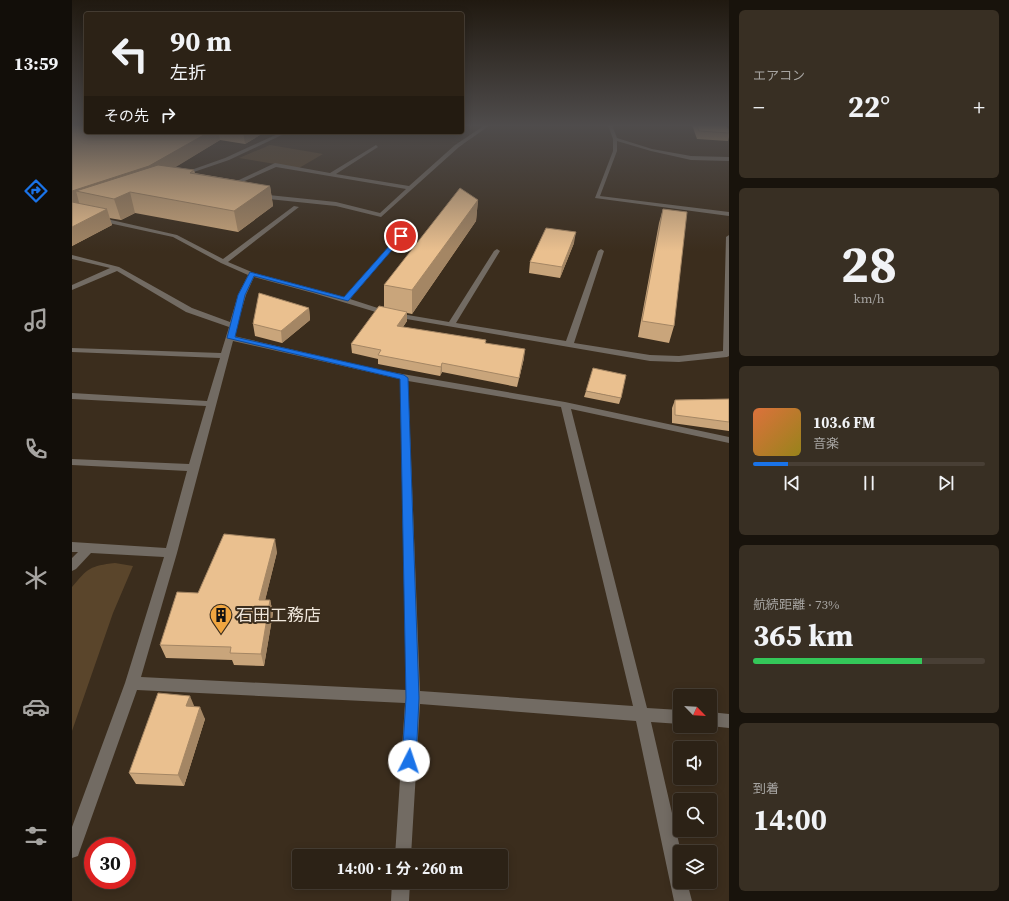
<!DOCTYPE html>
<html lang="ja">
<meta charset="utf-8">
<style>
:root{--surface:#2c2216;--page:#382f23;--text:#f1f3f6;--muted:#a6a4a1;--line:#483f35;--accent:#1a73e8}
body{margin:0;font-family:"Source Serif 4","Noto Sans JP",serif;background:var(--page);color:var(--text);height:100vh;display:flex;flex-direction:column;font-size:15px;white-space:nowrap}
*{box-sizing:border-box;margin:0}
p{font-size:13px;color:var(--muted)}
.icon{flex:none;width:22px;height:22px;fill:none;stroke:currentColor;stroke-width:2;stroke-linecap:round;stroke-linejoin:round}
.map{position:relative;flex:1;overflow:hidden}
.sheet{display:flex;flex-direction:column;gap:10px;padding:10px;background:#18130c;width:280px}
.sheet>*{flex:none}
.guide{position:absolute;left:12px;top:12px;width:380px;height:122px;border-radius:4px;box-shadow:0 2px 10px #0003,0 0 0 1px var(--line);background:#2c2216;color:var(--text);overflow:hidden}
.needle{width:26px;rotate:115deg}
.tools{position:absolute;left:601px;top:689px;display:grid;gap:8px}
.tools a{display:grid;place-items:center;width:44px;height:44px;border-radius:4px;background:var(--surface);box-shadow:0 2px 10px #0003,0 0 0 1px var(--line);font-size:20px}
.speed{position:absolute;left:12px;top:837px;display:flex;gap:8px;font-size:20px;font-weight:700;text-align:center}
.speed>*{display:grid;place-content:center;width:52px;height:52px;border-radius:50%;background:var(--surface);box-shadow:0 2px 10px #0003,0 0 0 1px var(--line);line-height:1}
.speed .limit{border:6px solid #d22;background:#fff;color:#111}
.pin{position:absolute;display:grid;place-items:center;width:34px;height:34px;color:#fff;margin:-17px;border:2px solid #fff;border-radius:50%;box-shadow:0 1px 4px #0007}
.me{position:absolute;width:44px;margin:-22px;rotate:4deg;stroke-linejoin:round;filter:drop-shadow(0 0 3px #0008)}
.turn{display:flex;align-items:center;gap:14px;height:84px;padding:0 20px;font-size:18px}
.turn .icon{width:52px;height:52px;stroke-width:2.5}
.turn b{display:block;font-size:28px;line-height:34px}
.then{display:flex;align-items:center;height:38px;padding:0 20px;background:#0003;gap:8px;font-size:15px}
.big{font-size:30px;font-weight:700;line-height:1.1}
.sheet .widget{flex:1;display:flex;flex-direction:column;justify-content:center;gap:6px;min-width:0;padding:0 14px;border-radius:6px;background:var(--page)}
.sheet .dial{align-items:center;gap:0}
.dial b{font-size:52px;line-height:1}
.song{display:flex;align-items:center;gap:12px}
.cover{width:48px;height:48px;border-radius:6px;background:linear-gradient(135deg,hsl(20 70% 55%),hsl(50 70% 35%))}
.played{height:4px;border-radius:2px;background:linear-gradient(90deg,var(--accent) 15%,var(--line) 15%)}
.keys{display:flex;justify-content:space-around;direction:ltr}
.heat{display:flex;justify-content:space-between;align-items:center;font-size:22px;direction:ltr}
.charge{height:6px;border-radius:3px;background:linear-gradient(90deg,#34c759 73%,var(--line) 0)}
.trip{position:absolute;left:220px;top:849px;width:216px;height:40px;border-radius:4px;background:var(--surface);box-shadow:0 2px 10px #0003,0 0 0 1px var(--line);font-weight:700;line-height:40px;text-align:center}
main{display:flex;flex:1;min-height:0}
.tabs{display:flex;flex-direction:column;width:72px;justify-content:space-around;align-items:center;background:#120e09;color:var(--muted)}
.tabs .icon{width:28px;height:28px}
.tabs .active{color:var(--accent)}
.tabs b{font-size:18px;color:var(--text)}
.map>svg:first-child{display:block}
.green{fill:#5a452b}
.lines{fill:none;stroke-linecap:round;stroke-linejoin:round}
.minor{fill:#726b63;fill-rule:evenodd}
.wall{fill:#c9a57b}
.shaded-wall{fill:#a48664}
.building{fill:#eac08f;stroke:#a48664}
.route{fill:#1a73e8;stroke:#114b97}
.labels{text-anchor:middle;stroke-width:4;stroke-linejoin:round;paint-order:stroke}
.near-poi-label{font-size:17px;fill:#f1e8dd;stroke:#3b2d1d;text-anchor:start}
</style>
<main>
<nav class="tabs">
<b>13:59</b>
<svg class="icon active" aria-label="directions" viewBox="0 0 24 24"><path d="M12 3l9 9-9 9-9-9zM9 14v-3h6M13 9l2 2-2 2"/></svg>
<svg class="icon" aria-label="music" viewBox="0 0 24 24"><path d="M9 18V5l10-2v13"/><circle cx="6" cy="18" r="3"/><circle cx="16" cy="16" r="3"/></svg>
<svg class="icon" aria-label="phone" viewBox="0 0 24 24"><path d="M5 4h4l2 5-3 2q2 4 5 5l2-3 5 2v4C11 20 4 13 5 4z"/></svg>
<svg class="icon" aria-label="climate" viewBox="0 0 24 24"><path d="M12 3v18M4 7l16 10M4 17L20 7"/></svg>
<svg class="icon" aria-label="car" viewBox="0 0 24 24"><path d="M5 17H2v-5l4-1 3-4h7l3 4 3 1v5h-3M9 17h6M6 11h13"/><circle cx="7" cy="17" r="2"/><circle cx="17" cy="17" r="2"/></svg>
<svg class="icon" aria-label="filters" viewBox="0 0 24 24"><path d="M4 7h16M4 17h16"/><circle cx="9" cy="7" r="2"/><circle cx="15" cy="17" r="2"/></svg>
</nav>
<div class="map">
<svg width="657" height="901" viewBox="0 0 657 901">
<rect width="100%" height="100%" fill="#3b2d1d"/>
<path class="green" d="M198,145L251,154L227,168L167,158Z
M43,563L61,566L41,613L0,731V587C16,568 18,566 43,563Z"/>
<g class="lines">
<path class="minor" d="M413,125H418L387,147L309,217L264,206L187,198L184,196L187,194L264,202L308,213L334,189L204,167L157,188L152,187L203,163L258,173L304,145L306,147L264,174L337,186L383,145Z
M536,125H540L545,138L580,149L619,156L657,157V161L619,160L579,151L545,141V151L528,196L657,212V216L523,198L541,151V139Z
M210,132H216L157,160L110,176L105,175L153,158Z
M222,206L227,207L156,262L182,273L272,297L327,235H331V237L278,299L318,312L377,322L422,251L425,249L428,251L384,323L494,341L526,251L529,249L532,251L502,343L578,355L607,356L651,351L654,237L657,235V356L655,357L607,362L578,361L317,316L241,293L182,277L174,295L162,336L313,371L493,402L657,437V443L499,409L575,708L608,710V724L579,722L609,852L608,882H615L620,901H602L564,721L348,704L339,856H323L333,703L65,690L8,850L6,856L0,858V827L53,683L92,557L19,553L4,569L0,571V558L6,552H0V542L94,548L115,471L0,465V459L117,464L134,406L0,399V393L135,401L148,358L0,352V348L149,353L157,327L114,312L45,271L0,290V285L38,268L0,259V255L47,267L120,308L158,322L166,295L176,275L149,263L101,237L0,215V211L105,235L151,259ZM161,341L328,379L334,690L69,677L105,553ZM336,381L489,407L561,706L348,691Z
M638,712L657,714V728L638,726Z
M320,882H338L337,901H319Z"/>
</g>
<path class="wall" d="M0,125L14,132H193L173,144L148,140L103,167L122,170L123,173L198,186L201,206L166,232L63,213L49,220L37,218L40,225L0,246Z
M620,125H654L657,130V137L656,141L625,139Z
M406,200L404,221L340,314L335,313V321L331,327L414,340V343L452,358L445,387L370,372L368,376L306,364V359L280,353L279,344L312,307V285Z
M591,209L602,326L597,343L566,337L587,223Z
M502,243L488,278L457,273L458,262Z
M237,308L238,320L210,343L183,336L181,324Z
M514,391L549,398L547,404L512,397Z
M657,399V431L600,423V408L603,400Z
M205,552L193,600H198L201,613L192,666L162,665L160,660L94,658L88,645L126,593Z
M122,707L133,719L112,786L64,784L57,773Z"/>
<path class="shaded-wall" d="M137,132H147L148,140L81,181L4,191L8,206L0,208V191Z
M171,132H193L173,144Z
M198,186L201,206L166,232L162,211Z
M58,192L63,213L49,220L42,199Z
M406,200L404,221L340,314V290Z
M35,209L40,225L0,246V227Z
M504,232L502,243L488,278L490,267Z
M237,308L238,320L210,343L209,331Z
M335,312V321L325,335V326Z
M453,349L452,358L445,387L447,378Z
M370,363V372L368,376L369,367Z
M203,539L205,552L190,613L187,600Z
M198,600L201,613L192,666L189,654Z
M118,696L123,708L114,706Z
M128,707L133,719L112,786L106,775Z"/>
<path class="building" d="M0,125H14V132H137L77,166L0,191Z
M625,125H654L657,130V133L627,131Z
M86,165L122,170L118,173L198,186L162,211L58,192L42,199L4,191Z
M388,188L406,200L340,290L312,285Z
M0,202L35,209L0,227Z
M591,209L615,212L602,326L570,321Z
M474,228L504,232L490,267L458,262Z
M187,293L237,308L209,331L181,324Z
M307,306L335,312L325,326L414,340L413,343L453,349L447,378L370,363L369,367L306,355L309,350L279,344Z
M521,368L554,375L549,398L514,391Z
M657,399V422L603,415V400Z
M152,534L203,539L187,600H198L189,654L158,653L159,647L88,645L105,592L126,593Z
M86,693L118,696L114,706L128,707L106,775L57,773Z"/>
<linearGradient id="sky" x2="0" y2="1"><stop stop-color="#201910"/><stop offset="0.5" stop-color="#4f4c4c"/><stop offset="1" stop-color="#4f4c4c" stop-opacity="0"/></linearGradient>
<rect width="657" height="251" fill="url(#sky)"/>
<path class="route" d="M327,235L332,236L276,301L182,276L173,295L163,337L332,375L336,378L347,698L344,761L342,766L337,768L332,766L330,761L334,698L328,379L155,338L166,295L178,272L272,297Z"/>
<defs>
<g id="building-pin" transform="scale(1.15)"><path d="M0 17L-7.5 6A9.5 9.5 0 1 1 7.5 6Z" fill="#f1a640" stroke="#3b2d1d"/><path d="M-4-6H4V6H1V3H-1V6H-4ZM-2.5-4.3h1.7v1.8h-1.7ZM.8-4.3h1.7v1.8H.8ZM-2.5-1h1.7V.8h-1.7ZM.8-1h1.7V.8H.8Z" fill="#111"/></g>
</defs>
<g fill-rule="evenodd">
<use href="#building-pin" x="149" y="615"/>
</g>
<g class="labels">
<g class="near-poi-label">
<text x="164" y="621">石田工務店</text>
</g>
</g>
</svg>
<div class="tools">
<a><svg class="needle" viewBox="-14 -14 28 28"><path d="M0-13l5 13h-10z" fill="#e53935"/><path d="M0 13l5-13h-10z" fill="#a6a4a1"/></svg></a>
<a><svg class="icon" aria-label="sound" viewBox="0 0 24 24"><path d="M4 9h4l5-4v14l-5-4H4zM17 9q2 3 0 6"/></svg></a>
<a><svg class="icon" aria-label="search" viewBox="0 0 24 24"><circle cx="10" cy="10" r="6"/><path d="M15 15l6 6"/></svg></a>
<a><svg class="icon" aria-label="layers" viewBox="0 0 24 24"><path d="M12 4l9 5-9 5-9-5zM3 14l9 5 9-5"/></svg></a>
</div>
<div class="speed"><div class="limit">30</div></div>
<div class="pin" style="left:329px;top:236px;background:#d93025"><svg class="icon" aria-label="arrive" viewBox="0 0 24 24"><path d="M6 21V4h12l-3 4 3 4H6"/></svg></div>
<svg class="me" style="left:337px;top:761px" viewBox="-20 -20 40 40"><circle r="19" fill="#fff"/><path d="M0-13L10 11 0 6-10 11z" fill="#1a73e8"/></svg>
<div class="trip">14:00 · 1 分 · 260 m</div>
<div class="guide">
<div class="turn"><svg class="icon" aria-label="left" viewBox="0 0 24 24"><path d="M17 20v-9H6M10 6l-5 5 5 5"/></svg><div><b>90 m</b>左折</div></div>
<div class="then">その先<svg class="icon" aria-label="right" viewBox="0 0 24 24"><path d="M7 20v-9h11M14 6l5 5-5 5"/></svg></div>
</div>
</div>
<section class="sheet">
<div class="widget"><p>エアコン</p>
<div class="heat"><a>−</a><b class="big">22°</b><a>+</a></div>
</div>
<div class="widget dial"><b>28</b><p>km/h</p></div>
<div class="widget">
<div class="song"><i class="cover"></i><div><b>103.6 FM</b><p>音楽</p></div></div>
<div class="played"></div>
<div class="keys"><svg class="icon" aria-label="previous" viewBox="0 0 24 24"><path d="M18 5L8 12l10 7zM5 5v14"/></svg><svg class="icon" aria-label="pause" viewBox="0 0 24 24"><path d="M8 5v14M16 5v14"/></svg><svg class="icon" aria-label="next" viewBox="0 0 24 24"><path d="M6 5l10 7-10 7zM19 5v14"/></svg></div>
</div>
<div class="widget"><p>航続距離 · 73%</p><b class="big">365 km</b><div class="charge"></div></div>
<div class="widget"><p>到着</p><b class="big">14:00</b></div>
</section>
</main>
